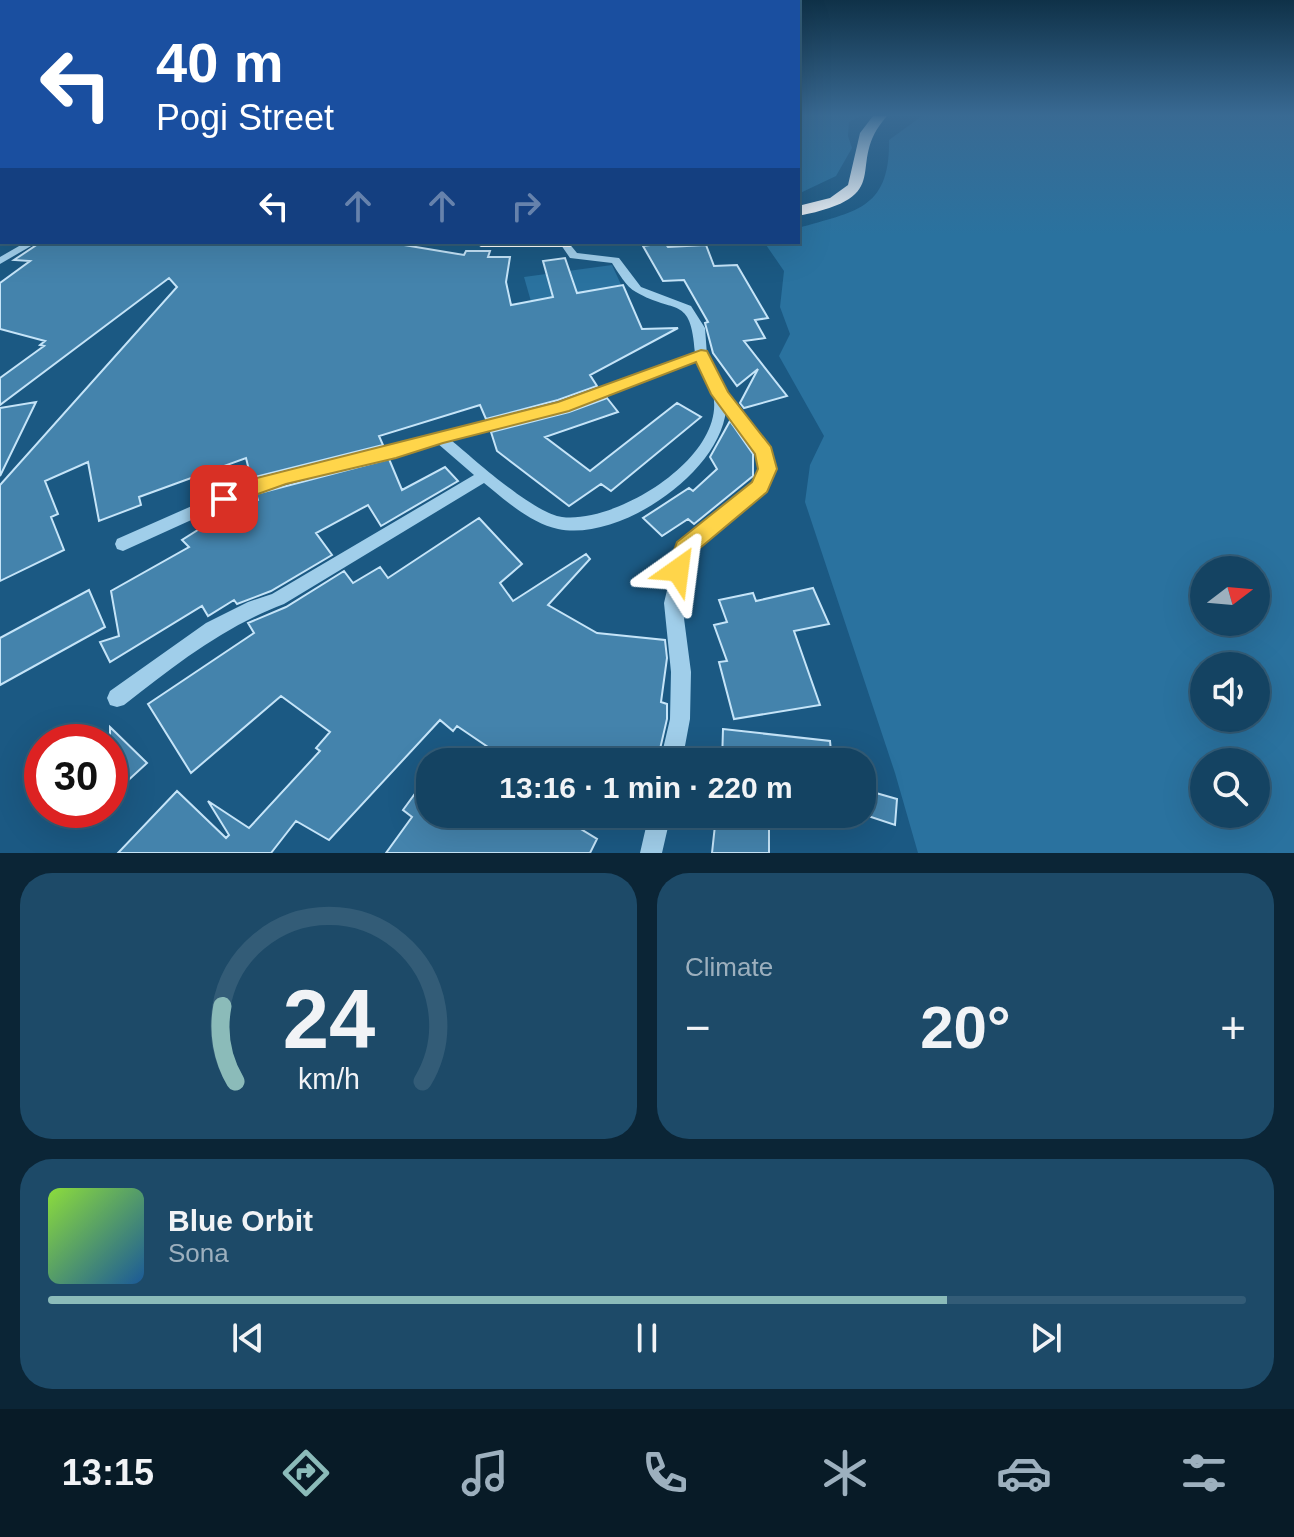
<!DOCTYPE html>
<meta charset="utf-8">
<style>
:root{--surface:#144362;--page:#1d4a68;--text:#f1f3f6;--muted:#9db0be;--line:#335c77;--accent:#8bbbb9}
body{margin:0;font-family:Helvetica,sans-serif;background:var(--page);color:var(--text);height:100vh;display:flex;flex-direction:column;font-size:30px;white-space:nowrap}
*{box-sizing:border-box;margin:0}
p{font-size:26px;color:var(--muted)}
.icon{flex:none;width:44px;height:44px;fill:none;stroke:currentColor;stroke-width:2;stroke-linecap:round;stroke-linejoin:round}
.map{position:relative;height:853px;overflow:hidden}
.drawer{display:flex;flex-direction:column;gap:20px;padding:20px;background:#0b2536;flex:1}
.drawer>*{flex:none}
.top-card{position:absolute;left:0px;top:0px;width:800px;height:244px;box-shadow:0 8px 32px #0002,0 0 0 2px var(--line);background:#1a4fa0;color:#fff;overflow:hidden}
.needle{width:52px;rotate:74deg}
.tools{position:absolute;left:1190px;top:556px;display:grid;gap:16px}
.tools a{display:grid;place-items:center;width:80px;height:80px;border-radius:50%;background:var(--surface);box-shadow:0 8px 32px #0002,0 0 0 2px var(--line);font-size:40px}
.speed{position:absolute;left:24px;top:724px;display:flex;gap:16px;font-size:40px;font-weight:700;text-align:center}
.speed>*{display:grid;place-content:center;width:104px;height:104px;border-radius:50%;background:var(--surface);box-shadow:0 8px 32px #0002,0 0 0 2px var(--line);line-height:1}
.speed .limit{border:12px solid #d22;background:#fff;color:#111}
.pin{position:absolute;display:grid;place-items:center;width:68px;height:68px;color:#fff;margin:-34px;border-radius:16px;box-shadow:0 4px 12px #0006}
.me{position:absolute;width:88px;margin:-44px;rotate:31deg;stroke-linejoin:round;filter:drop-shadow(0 0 6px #0008)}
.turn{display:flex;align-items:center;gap:28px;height:168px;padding:0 24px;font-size:36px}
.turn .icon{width:104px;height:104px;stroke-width:2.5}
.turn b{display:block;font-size:56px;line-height:68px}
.lanes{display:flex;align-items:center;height:76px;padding:0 24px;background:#0003;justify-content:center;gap:40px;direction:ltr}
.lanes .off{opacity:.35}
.big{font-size:60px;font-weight:700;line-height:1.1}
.drawer .tile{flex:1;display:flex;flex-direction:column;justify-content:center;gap:12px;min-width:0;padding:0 28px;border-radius:32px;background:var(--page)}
.drawer .dial{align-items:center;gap:0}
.dial svg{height:208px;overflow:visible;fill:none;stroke:var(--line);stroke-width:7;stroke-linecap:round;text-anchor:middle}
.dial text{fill:var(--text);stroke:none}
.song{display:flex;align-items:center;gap:24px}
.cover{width:96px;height:96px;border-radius:12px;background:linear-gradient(135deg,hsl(90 70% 55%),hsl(210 70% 35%))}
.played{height:8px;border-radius:4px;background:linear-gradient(90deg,var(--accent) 75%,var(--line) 75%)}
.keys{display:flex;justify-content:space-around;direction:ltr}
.heat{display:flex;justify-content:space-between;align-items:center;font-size:44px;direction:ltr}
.drawer .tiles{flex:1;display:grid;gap:20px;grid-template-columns:1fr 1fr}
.tile:last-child{grid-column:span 2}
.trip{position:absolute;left:416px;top:748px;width:460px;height:80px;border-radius:32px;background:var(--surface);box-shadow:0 8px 32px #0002,0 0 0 2px var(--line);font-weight:700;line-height:80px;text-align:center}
.dock{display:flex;height:128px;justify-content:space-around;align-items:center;background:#081b27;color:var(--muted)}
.dock .icon{width:56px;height:56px}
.dock .selected{color:var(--accent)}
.dock b{font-size:36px;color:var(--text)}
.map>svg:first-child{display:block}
.green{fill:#2a729f;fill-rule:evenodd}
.building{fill:#4483ac;stroke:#c5e4f8;stroke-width:2}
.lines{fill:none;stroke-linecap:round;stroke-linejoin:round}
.minor{fill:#a0ceea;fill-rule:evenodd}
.highway{fill:#fff;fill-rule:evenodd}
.route{fill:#ffd54a;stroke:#a68a30;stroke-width:2}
</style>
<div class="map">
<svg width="1294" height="853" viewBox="0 0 1294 853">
<rect width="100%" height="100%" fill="#1b5983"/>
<path class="green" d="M798,116H861L849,122L848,136L852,148L836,176L798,194Z
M922,116H1294V853H918L895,773L805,502L810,465L824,436L779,356L790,334L780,307L784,271L764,242H798V228C855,211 890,210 889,140ZM1204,570H1256V622H1204ZM1204,666H1256V718H1204ZM1204,762H1256V814H1204Z
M612,265L624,291L532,305L524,277Z"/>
<path class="building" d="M41,242H386L464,255L466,251H490L488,257H510L506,282L511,305L553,297L543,261L565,258L577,293L623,285L642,329L678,328L590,375L597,386L558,400L486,419L480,405L379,436L383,445L251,478L246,458L139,497L141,505L99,521L88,462L45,481L58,514L51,517L64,550L0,581V485L177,287L169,278L0,405V378L44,346L40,345L45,341L0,329V283L30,261L14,260Z
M665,243L668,247L706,245L714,266L737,265L768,318L755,320L765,338L744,341L787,396L744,408L740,403L758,369L737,386L713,353L705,323L708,322L684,280L663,281L643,246Z
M607,398L618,412L545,437L590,471L677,403L701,417L611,491L601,484L569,506L497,451L491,432L569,412Z
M36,402L0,476V408Z
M730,421L753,454V476L694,524L688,519L662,536L643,518L689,488L693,491L717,469L710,457Z
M389,459L402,490L445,467L458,481L381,526L368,505L316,533L332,555L271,591L237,604L234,600L208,616L202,606L110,662L100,642L119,636L111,591L189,547L182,540L212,521V518L258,500L256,494Z
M479,518L522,564L500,583L513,601L586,554L590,559L548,605L597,633L665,640L667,658L661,702L667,704V719L657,762H510L457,726L453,731L440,720L329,840L296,821L271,853H118L177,791L226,838L229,835L208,801L249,828L320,751L316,748L330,732L281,696L191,773L148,704L254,633L248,623L286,607L344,571L353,583L380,567L388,578Z
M813,588L829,624L794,631L820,705L734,719L719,662L727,661L714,625L727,622L719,600L753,593L756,601Z
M89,590L105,627L0,685V638Z
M110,727L147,763L110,797Z
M723,729L830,741L832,762H722Z
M430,773V814H556L597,839L590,853H386L412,817L403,810Z
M862,789L897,799L895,825L862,814Z
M746,814H769V853H712L716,816L746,822Z"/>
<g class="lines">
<path class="minor" d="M0,143H2V148H0Z
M2,175V181L0,182V176Z
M0,195H2V201H0Z
M0,206H2V212H0Z
M2,231V237L0,238V232Z
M26,242H38L0,264V257Z
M559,242H568L577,253L619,258L641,287L691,306L705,328L707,355L726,392L755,426L771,452L774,469L765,491L693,551L682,603L691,672L690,719L682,762H660L670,719L671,672L664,603L677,548L679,543L754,484C766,452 746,434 726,410C720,473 619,542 558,529C530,523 505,500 484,483L284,604C223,627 175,665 124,705L117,707L110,705L107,698L110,691L206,623L248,602L272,594L474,475L437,443L253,492L123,551L117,549L115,544L117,539L244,483L559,403L695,353C691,294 675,315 636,292C626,287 618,272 612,263L570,258ZM697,361C702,371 711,383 713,394C727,457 616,524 562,517C533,513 475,460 451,440L568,409Z
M649,814H671L662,853H640Z"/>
<path class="highway" d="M0,116H2V120H0Z
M873,116H887C842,166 901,196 798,216V206L830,198L848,185L860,133Z
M472,242H579L570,247H481Z"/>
</g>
<linearGradient id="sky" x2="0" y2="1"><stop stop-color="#0f3148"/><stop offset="0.49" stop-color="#396a93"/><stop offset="1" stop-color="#396a93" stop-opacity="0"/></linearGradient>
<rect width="1294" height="235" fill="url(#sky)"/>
<path class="route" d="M701,350L707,351L728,392L771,447L777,469L767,492L694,553L686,576L678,579L670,576L667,570L677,542L752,482L758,469L755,454L711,394L696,362L569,411L443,443L396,458L286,484L224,506L216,504L214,499L216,493L249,480L558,402Z"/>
</svg>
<div class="tools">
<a><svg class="needle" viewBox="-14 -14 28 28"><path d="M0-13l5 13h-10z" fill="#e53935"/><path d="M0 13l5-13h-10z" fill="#9db0be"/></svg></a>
<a><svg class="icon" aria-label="sound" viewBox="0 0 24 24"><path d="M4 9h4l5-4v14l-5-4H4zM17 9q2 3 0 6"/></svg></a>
<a><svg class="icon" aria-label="search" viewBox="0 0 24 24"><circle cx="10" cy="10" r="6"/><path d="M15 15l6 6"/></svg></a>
</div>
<div class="speed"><div class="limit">30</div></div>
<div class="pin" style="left:224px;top:499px;background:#d93025"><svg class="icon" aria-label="arrive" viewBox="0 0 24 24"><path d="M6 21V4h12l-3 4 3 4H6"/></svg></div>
<svg class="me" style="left:678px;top:570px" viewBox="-20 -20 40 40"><path d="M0-17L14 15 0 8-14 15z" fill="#ffd54a" stroke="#fff" stroke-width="4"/></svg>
<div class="trip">13:16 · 1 min · 220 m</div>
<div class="top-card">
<div class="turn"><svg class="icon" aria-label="left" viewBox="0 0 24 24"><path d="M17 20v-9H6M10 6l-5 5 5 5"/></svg><div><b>40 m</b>Pogi Street</div></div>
<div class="lanes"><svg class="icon" aria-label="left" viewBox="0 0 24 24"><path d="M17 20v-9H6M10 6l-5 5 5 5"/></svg><svg class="icon off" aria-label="ahead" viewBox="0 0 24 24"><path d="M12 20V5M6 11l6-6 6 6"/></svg><svg class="icon off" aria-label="ahead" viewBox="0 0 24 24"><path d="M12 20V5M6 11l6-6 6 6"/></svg><svg class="icon off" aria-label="right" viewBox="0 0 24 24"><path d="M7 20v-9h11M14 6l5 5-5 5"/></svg></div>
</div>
</div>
<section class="drawer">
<div class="tiles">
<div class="tile dial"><svg viewBox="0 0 100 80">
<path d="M14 69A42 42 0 1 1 86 69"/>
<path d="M14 69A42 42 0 0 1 9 40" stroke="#8bbbb9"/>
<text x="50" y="56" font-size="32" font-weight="700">24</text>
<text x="50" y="72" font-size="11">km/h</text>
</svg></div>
<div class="tile"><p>Climate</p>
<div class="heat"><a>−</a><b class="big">20°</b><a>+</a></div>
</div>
<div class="tile">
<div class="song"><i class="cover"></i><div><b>Blue Orbit</b><p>Sona</p></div></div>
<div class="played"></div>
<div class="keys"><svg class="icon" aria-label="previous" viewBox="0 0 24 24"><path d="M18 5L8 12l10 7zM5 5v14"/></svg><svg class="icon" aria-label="pause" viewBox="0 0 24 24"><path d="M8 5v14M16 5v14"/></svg><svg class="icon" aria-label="next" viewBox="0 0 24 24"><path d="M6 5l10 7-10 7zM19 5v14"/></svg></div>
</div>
</div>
</section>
<nav class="dock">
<b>13:15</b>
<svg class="icon selected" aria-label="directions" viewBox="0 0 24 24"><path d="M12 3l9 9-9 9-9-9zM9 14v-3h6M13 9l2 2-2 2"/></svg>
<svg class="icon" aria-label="music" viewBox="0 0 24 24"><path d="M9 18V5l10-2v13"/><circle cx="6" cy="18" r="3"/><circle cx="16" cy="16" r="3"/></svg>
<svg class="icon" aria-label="phone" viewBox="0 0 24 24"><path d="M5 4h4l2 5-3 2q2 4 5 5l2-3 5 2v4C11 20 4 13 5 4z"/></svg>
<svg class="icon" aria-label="climate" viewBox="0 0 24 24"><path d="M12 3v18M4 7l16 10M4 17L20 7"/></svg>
<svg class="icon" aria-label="car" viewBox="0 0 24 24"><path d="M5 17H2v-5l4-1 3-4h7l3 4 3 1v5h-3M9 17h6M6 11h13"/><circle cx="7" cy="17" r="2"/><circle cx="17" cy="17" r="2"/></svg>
<svg class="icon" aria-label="filters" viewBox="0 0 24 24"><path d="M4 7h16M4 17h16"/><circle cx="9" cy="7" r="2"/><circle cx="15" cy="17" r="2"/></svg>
</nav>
